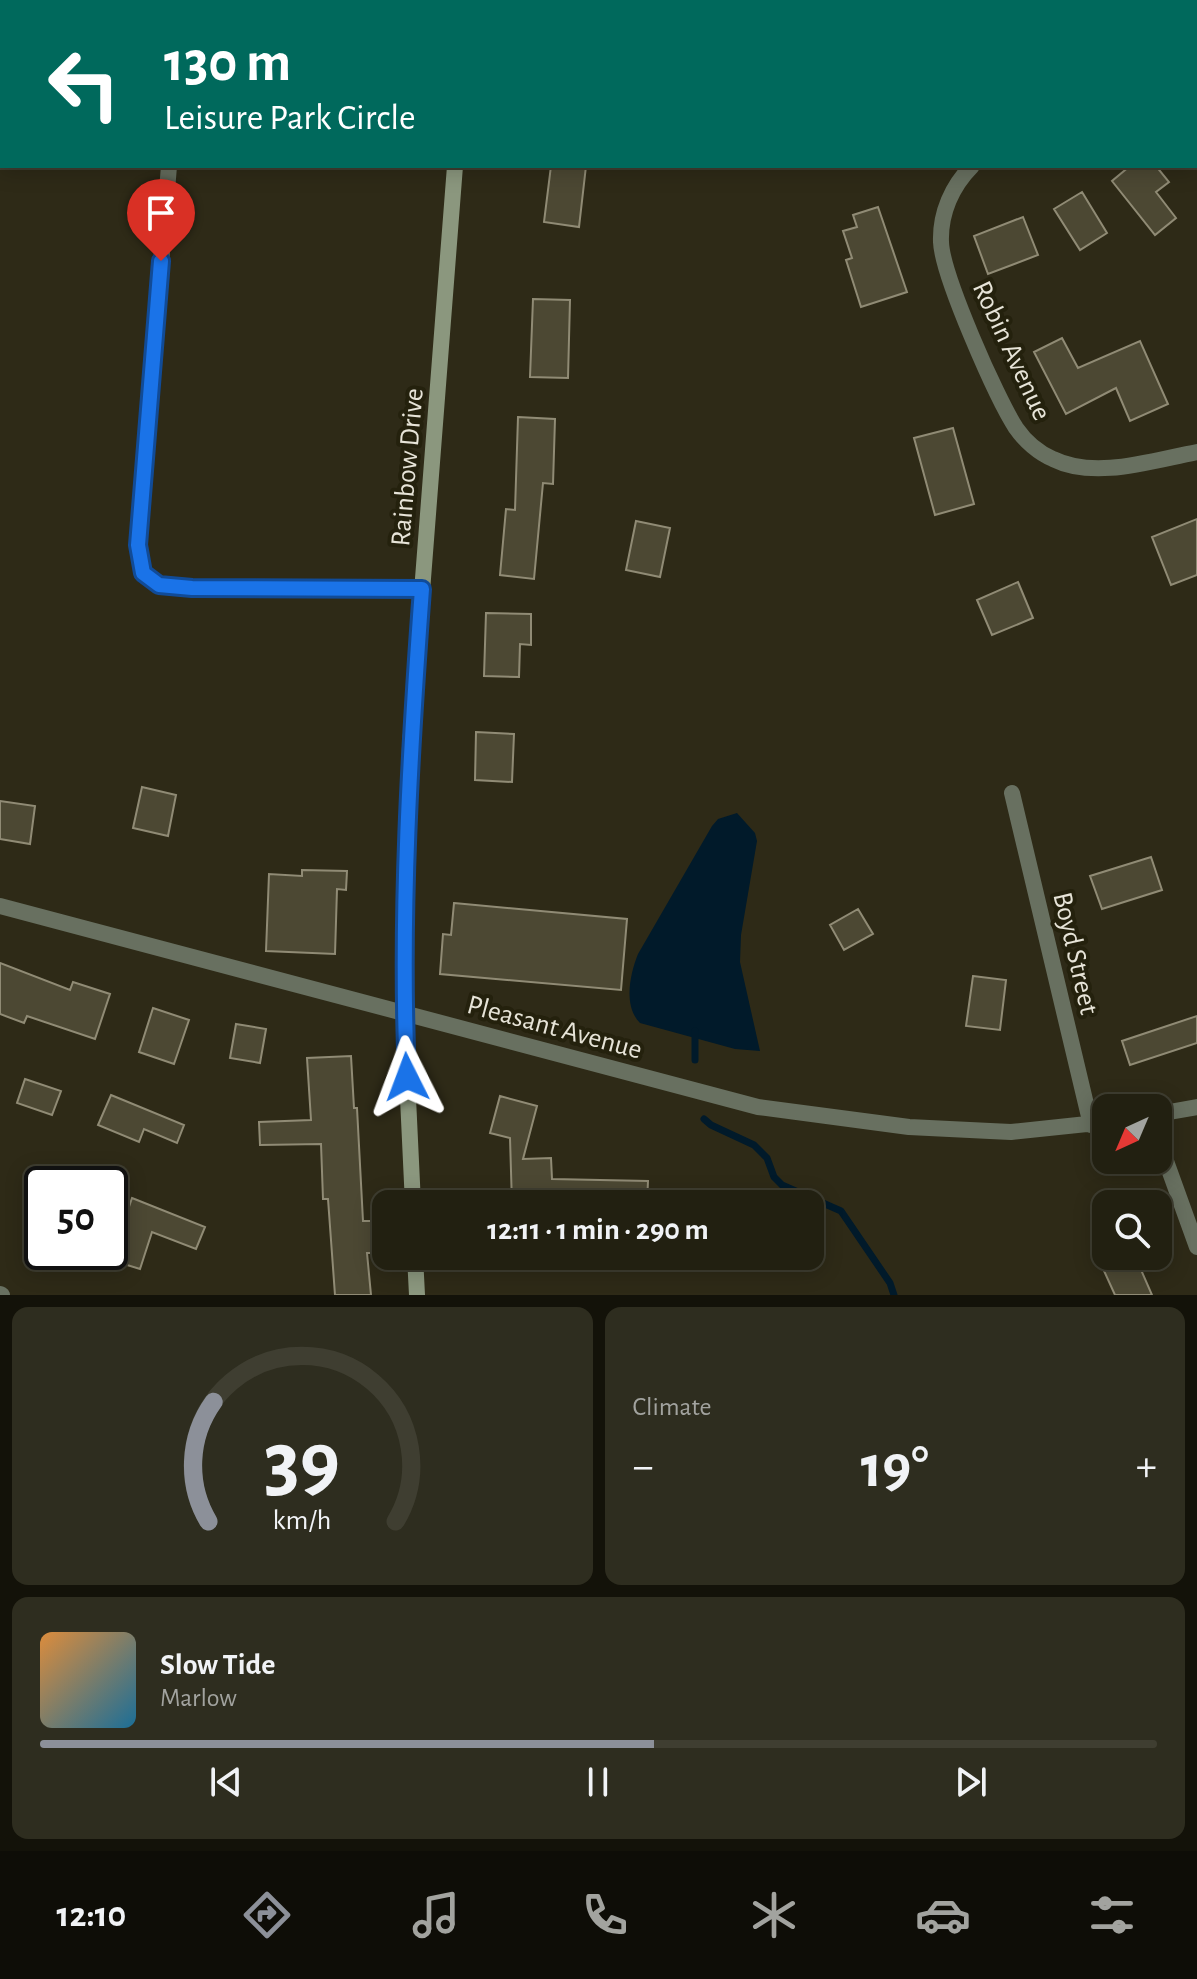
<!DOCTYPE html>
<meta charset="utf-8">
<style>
:root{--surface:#222011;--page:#2e2d1f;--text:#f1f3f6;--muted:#a2a39f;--line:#3f3e31;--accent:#8c9099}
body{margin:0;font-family:"Alegreya Sans",sans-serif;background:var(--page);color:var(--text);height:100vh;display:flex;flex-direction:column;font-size:30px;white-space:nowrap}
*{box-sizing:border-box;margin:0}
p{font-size:26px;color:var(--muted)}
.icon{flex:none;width:44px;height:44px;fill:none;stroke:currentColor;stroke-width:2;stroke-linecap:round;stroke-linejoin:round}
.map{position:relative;height:1295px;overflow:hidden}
.drawer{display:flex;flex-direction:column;gap:12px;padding:12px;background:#131209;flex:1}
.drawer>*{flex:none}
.banner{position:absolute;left:0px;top:0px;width:1198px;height:168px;box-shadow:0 4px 20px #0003,0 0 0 2px var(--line);background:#00695c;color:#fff;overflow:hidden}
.needle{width:52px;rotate:224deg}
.controls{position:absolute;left:1092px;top:1094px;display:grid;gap:16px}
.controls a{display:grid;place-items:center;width:80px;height:80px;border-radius:16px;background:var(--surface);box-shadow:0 4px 20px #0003,0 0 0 2px var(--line);font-size:40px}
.speed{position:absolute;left:24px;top:1166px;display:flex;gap:16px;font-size:40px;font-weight:700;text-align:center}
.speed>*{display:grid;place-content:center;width:104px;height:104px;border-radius:50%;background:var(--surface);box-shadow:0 4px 20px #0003,0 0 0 2px var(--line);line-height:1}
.speed .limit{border:4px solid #111;border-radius:12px;background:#fff;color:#111}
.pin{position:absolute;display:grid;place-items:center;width:68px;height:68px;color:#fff;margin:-82px -34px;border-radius:50% 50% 50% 0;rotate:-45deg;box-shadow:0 0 8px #0007}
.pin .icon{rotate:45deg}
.me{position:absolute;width:88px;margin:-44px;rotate:357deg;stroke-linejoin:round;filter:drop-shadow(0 0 6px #0008)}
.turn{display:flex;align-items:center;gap:28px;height:168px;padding:0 32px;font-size:36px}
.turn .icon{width:104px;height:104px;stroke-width:2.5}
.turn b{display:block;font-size:56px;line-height:68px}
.big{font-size:60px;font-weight:700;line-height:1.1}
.drawer .tile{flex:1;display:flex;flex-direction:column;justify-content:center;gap:12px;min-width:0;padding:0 28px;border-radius:16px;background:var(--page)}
.drawer .dial{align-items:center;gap:0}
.dial svg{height:208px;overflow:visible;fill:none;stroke:var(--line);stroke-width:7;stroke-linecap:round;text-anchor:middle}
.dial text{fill:var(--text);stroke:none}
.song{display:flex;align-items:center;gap:24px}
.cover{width:96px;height:96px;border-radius:12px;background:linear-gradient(135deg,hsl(30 70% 55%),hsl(200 70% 35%))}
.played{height:8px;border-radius:4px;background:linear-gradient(90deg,var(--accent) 55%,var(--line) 55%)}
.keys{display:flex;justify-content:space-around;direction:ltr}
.heat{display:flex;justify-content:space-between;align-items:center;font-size:44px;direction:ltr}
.drawer .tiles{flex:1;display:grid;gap:12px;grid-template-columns:1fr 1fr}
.tile:last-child{grid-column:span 2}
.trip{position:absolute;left:372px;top:1190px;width:452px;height:80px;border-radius:16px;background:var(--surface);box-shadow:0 4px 20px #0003,0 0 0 2px var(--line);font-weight:700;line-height:80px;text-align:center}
.menu{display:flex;height:128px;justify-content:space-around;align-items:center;background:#0e0d07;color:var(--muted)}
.menu .icon{width:56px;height:56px}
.menu .active{color:var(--accent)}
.menu b{font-size:36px;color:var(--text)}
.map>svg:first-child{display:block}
.water{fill:#011a2a}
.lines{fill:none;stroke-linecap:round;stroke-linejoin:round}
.stream{stroke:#011a2a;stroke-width:7}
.building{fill:#4c4833;stroke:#908b75;stroke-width:2}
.street{stroke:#687060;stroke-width:16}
.secondary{stroke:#8b977e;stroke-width:16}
.route-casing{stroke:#114b97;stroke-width:20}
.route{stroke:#1a73e8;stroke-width:14}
.labels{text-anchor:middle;stroke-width:8;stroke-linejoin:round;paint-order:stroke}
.street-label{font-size:28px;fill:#e7e4d8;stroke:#24210d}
</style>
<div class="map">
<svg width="1197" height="1295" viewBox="0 0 1197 1295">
<rect width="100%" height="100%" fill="#2e2a17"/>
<path class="water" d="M737,813L755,833L757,841L741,935L740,962L760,1051L735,1049L640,1023C623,1006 630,974 638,954L712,826L718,819Z"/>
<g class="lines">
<path class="stream" d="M695,1031V1060
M704,1119L711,1125L754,1145L767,1158L774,1177L782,1185L841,1211L890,1283L894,1295"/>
</g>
<path class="building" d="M551,166H586L579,227L544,222Z
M1130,166H1156L1169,182L1156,192L1176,218L1155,235L1112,181Z
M1082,192L1107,233L1080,250L1054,209Z
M878,207L907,292L861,307L846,260L852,258L843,231L857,227L853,215Z
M1023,217L1038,255L988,274L974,236Z
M533,299L570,300L568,378L530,377Z
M1062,338L1078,368L1140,341L1168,404L1130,421L1116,388L1066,414L1034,352Z
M518,417L555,419L553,484L543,483L534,579L500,575L506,509L515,510Z
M953,428L974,504L935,515L914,438Z
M1197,519V575L1171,585L1152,537Z
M636,521L670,528L660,577L626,570Z
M1018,582L1033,618L992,635L977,600Z
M486,613L531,614V645L520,644L519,677L484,676Z
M476,732L514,734L512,782L475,780Z
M142,787L176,795L168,836L133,828Z
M0,801L35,806L30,844L0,839Z
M1151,857L1162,890L1102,909L1090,876Z
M302,870L347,871L346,890L337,889L335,954L266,951L269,874L302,876Z
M454,903L627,919L621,990L440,974L443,934L451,935Z
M858,909L873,934L844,950L830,925Z
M0,963L70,990L73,982L110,994L95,1039L27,1016L24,1023L0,1014Z
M973,976L1006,980L1000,1030L966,1026Z
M153,1008L189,1020L174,1064L139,1052Z
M1197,1016V1043L1130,1065L1122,1041Z
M236,1024L266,1029L260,1063L230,1058Z
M351,1056L354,1108H357L363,1221H372L374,1253H367L371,1295H335L328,1199H323L321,1144L260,1145L259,1122L311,1120L307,1058Z
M25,1079L61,1091L52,1115L17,1103Z
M111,1095L184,1125L177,1143L144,1129L139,1142L98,1125Z
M500,1096L537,1106L523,1159L551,1158L552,1179L648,1181L647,1204H512L510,1138L490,1133Z
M132,1198L205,1227L196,1249L152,1232L140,1269L111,1260Z
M1112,1256H1135L1152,1295H1115L1100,1262Z"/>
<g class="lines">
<path class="street" d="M182,2L183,0
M1196,22H1197
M169,166L138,545L143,573L159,585L192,588L422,589
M972,166C952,186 940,213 941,242C942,275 997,399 1016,428C1025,441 1039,453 1053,459C1095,480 1154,460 1197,452
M1012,793L1091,1125
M0,906L758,1107L909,1127L990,1131L1011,1132L1106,1122
M1158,1114L1197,1107
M1158,1139L1197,1247
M0,1294L2,1295"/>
<path class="secondary" d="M468,2V0
M413,1204L404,1013L410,746L455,166
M415,1256L417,1295"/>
</g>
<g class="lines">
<g class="route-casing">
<path id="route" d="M161,261L138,545L143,573L159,585L192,588L422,589C410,751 400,914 407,1077"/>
</g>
<use href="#route" class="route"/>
</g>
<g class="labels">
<g class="street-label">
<text transform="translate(1013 350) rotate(65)" y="10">Robin Avenue</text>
<text transform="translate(406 467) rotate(-85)" y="10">Rainbow Drive</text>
<text transform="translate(1077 953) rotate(77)" y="10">Boyd Street</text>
<text transform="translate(555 1026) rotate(15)" y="10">Pleasant Avenue</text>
</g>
</g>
</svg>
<div class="controls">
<a><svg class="needle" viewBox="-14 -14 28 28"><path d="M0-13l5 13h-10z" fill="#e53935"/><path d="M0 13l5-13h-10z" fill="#a2a39f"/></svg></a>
<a><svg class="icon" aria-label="search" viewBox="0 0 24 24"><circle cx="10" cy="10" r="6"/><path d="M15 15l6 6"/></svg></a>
</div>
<div class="speed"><div class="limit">50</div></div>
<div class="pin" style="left:161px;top:261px;background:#d93025"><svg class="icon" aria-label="arrive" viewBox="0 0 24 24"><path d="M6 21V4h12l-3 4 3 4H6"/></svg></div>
<svg class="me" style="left:407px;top:1077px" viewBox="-20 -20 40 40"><path d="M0-17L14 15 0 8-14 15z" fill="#1a73e8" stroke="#fff" stroke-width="4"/></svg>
<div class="trip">12:11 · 1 min · 290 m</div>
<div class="banner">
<div class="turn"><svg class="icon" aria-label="left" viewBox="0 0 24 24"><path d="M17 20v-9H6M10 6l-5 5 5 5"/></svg><div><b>130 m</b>Leisure Park Circle</div></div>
</div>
</div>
<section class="drawer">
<div class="tiles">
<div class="tile dial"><svg viewBox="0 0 100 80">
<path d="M14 69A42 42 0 1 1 86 69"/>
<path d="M14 69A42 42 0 0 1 16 23" stroke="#8c9099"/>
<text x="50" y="56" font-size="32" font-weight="700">39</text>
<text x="50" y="72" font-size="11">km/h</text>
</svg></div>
<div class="tile"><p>Climate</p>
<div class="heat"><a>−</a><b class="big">19°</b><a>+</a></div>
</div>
<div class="tile">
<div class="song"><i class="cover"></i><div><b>Slow Tide</b><p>Marlow</p></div></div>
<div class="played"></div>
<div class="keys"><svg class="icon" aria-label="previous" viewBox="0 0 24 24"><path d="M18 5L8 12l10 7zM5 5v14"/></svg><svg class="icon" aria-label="pause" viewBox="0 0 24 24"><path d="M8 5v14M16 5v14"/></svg><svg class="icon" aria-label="next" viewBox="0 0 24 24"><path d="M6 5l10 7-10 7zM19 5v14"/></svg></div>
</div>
</div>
</section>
<nav class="menu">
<b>12:10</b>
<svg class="icon active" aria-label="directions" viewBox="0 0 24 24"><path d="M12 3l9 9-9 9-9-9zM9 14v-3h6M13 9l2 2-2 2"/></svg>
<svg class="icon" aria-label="music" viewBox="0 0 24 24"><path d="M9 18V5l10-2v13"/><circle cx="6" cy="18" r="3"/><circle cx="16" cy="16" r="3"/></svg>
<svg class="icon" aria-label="phone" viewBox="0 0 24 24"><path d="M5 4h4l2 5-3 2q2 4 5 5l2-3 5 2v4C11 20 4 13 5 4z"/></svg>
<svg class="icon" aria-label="climate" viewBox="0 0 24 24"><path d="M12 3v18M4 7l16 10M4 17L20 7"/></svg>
<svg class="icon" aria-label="car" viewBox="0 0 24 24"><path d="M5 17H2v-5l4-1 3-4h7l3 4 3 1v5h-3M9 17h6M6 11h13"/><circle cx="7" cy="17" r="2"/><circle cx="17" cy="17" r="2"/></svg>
<svg class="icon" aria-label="filters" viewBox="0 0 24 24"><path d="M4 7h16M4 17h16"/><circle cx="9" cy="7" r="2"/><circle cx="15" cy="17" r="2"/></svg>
</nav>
